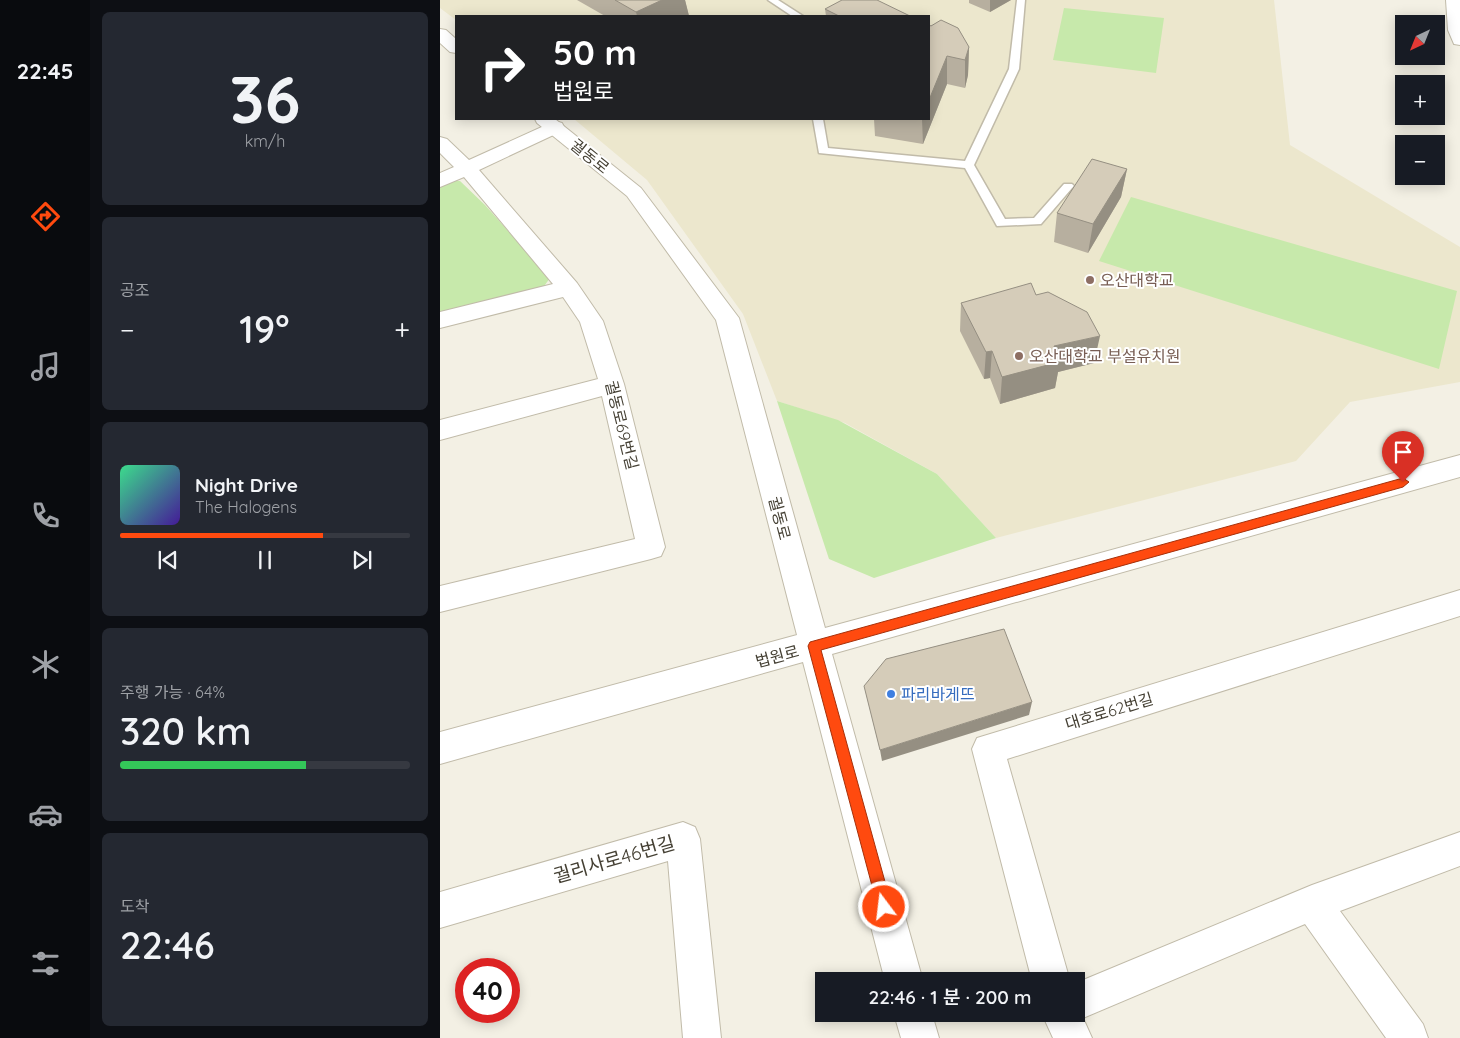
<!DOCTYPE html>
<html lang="ko">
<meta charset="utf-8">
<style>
:root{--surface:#171b24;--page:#242831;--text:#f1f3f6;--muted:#9ea1a6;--line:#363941;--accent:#ff4a0f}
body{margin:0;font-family:Quicksand,"Noto Sans KR",sans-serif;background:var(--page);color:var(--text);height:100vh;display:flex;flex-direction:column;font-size:19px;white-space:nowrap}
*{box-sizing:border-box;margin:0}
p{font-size:16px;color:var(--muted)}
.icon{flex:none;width:28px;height:28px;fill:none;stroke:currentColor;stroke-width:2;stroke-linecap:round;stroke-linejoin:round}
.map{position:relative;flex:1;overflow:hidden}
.panel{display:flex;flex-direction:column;gap:12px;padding:12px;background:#0d0f14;width:350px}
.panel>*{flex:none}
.hud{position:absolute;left:15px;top:15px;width:475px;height:105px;border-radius:0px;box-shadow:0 2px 12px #0003;background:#202124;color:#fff;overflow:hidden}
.needle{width:32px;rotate:223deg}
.tools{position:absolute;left:955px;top:15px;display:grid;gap:10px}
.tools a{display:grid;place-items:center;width:50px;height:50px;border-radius:0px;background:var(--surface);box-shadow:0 2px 12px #0003;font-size:25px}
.speed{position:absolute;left:15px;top:958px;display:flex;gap:10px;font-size:25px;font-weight:700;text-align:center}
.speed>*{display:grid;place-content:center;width:65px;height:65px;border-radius:50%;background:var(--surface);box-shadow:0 2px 12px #0003;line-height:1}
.speed .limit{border:8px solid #d22;background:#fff;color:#111}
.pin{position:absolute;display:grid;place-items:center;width:42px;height:42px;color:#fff;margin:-51px -21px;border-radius:50% 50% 50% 0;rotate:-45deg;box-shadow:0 0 5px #0007}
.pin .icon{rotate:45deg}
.me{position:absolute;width:55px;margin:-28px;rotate:345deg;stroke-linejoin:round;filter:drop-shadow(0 0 4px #0008)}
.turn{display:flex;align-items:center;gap:18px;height:105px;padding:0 15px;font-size:22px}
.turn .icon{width:65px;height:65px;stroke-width:2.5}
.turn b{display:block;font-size:35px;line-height:42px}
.big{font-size:38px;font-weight:600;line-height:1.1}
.panel .widget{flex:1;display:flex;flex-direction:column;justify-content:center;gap:8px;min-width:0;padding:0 18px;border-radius:8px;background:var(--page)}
.panel .dial{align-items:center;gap:0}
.dial b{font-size:65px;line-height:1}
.song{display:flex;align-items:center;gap:15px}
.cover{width:60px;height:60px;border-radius:8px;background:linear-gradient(135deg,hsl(150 70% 55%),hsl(260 70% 35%))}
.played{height:5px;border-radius:2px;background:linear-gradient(90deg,var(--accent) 70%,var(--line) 70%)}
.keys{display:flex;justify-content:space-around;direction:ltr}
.heat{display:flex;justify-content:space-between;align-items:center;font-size:28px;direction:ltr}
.charge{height:8px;border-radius:4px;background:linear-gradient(90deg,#34c759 64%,var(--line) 0)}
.trip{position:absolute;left:375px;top:972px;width:270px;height:50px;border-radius:0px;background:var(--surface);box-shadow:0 2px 12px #0003;font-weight:600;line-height:50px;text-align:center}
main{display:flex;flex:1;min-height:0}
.dock{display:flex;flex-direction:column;width:90px;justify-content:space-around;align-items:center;background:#090b0e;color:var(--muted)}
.dock .icon{width:35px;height:35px}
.dock .selected{color:var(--accent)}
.dock b{font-size:22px;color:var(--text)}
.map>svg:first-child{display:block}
.education{fill:#ece7cd}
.green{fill:#c7e9ab}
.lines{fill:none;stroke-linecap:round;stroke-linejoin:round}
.service-casing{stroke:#c1bba9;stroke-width:3}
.minor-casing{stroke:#c1bba9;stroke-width:2}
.tertiary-casing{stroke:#c1bba9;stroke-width:2}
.service{fill:#fff;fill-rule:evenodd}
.minor{fill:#fff;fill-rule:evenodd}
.tertiary{fill:#fff;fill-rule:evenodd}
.wall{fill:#b7af9f}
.shaded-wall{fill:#958f82}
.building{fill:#d5ccb9;stroke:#958f82}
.route{fill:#ff4a0f;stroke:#a6300a}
.education-dot{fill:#8d6e63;stroke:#fff;stroke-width:2}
.shop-dot{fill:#3f7fe0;stroke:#fff;stroke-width:2}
.labels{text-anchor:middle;stroke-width:4;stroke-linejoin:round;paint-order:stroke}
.street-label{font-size:16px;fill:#454034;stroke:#fff}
.education-label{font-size:16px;fill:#785e54;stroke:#fff;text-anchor:start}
.shop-label{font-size:16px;fill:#366cbe;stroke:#fff;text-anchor:start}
.near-street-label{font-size:19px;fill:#454034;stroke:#fff}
</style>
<main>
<nav class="dock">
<b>22:45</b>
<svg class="icon selected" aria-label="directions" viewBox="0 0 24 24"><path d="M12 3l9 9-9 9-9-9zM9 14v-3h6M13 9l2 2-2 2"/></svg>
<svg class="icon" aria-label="music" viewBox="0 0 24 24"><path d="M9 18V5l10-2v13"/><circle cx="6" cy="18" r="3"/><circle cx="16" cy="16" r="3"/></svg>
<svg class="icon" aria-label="phone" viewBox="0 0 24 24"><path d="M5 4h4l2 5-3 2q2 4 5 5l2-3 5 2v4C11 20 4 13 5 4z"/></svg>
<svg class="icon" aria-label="climate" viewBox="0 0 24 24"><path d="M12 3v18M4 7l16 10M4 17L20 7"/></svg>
<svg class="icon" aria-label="car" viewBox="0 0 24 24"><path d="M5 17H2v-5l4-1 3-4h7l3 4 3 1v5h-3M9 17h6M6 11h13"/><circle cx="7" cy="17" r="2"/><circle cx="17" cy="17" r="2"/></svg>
<svg class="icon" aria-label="filters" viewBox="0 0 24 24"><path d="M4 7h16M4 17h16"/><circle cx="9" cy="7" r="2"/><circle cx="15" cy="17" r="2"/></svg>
</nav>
<section class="panel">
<div class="widget dial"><b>36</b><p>km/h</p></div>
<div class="widget"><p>공조</p>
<div class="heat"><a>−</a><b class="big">19°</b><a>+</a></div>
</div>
<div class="widget">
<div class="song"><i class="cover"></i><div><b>Night Drive</b><p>The Halogens</p></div></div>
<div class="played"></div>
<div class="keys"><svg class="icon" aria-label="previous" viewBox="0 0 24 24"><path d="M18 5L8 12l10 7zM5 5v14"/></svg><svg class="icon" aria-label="pause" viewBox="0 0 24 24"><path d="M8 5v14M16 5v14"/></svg><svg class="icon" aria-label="next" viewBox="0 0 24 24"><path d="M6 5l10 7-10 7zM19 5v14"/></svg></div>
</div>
<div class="widget"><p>주행 가능 · 64%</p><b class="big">320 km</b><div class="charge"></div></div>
<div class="widget"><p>도착</p><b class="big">22:46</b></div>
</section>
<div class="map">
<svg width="1020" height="1038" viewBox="0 0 1020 1038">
<rect width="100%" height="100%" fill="#f3f0e4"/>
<path class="education" d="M0,0H834L850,145L1020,247V382L910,402L856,461L556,538L497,474L405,423L337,401L303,314L207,180L134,119H489V16H16V20L0,8Z"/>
<path class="green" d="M624,8L724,18L716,73L613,60Z
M8,181H20L45,205L110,278L102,289L0,315V185Z
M691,197L1017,291L999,369L659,261Z
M337,401L398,420L497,474L556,538L434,578L389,559Z"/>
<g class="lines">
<g class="service-casing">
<path id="service" d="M328,0H338L363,16H352Z
M577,0H585L579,69L534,165L565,219L594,218L624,184H632L634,186L632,188L601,224L557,226L525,168L379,153L373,119H383L388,148L525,161L569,69Z"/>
</g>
<g class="minor-casing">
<path id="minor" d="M115,121L122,123L124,127L122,131L39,170L137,283L163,321L184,384L225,547L221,556L211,559L0,612V586L195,539L162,396L0,440V420L158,379L140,322L123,297L0,328V312L113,284L24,177L0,187V173L14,167L0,153V137L7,139L29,160Z
M1020,590V616L567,759L630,981H592L532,749L537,738Z
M243,822L255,827L260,839L281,1038H243L228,861L0,928V892Z
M1020,832V866L900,911L983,1024L988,1038H946L865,924L643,1018L652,1038H613L602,1014H636V983L872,885Z"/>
</g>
<g class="tertiary-casing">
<path id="tertiary" d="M1006,0H1020V45L1014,44L1008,30Z
M0,29L6,30L16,39V53L10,52L0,43Z
M95,119H115L201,188L299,318L385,628L1020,455V477L392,654L483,981H445L363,662L0,764V732L357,635L276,320L187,196L97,123Z
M454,1014H492L499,1038H461Z"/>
</g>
<use href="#service" class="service"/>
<use href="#minor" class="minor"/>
<use href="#tertiary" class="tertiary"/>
</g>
<path class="wall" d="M137,0H245L249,16H165Z
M529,0H571L550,12L529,3Z
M385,9L470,16H386Z
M491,26L529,47L528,75L525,88L507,84L483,144L435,136L434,119H489Z
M687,169L681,197L648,253L614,242L617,213Z
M596,295L654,363L618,372L615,388L560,404L550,378L544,379L520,331L521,303Z"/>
<path class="shaded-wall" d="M219,0H245L249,16H197L196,12Z
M550,0H571L550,12Z
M529,47L528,75L525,88V60Z
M507,56V84L483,144L482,119H489V100Z
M687,169L681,197L648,253L653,224Z
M660,336L654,363L618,372L615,388L560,404L562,377L614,346Z
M552,351L550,378L544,379L546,352Z
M592,702L589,715L442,761L440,750Z"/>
<path class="building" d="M175,0H222L196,12Z
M402,0H437L470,16H399L385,9Z
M501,20L518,28L529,47L525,60L507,56L489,100V25L491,26Z
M652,159L687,169L653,224L617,213Z
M591,283L596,295L608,292L647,312L660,336L614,346L619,362L562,377L552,351L546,352L521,303Z
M564,629L592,702L440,750L424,686L446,659Z"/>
<path class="route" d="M963,478L969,482L963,487L381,650L452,907L450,912L444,914L439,912L368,646L370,642Z"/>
<g class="education-dot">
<circle cx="650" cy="280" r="5"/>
<circle cx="579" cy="356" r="5"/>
</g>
<circle class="shop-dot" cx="451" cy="694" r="5"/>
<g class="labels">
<g class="street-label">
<text transform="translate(150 156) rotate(39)" y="6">궐동로</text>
<text transform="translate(182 425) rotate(76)" y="6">궐동로69번길</text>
<text transform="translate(340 518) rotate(75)" y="6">궐동로</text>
<text transform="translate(337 656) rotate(-15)" y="6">법원로</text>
<text transform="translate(669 711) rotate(-17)" y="6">대호로62번길</text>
</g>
<g class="education-label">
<text x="660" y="286">오산대학교</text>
<text x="589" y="362">오산대학교 부설유치원</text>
</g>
<g class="shop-label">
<text x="461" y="700">파리바게뜨</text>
</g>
<g class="near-street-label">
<text transform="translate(174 859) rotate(-16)" y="7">궐리사로46번길</text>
</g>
</g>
</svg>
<div class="tools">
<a><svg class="needle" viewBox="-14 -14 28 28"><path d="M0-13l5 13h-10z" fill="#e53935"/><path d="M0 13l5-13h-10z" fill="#9ea1a6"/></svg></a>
<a>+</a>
<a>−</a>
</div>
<div class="speed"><div class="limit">40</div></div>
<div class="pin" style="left:963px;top:482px;background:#d93025"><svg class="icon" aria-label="arrive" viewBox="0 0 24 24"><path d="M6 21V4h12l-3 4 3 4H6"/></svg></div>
<svg class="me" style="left:444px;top:907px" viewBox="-20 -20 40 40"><circle r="17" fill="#ff4a0f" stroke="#fff" stroke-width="3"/><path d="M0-11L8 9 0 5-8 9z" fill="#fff"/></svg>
<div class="trip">22:46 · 1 분 · 200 m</div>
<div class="hud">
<div class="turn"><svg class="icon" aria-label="right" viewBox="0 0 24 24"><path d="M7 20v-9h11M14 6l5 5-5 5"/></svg><div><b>50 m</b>법원로</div></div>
</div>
</div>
</main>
